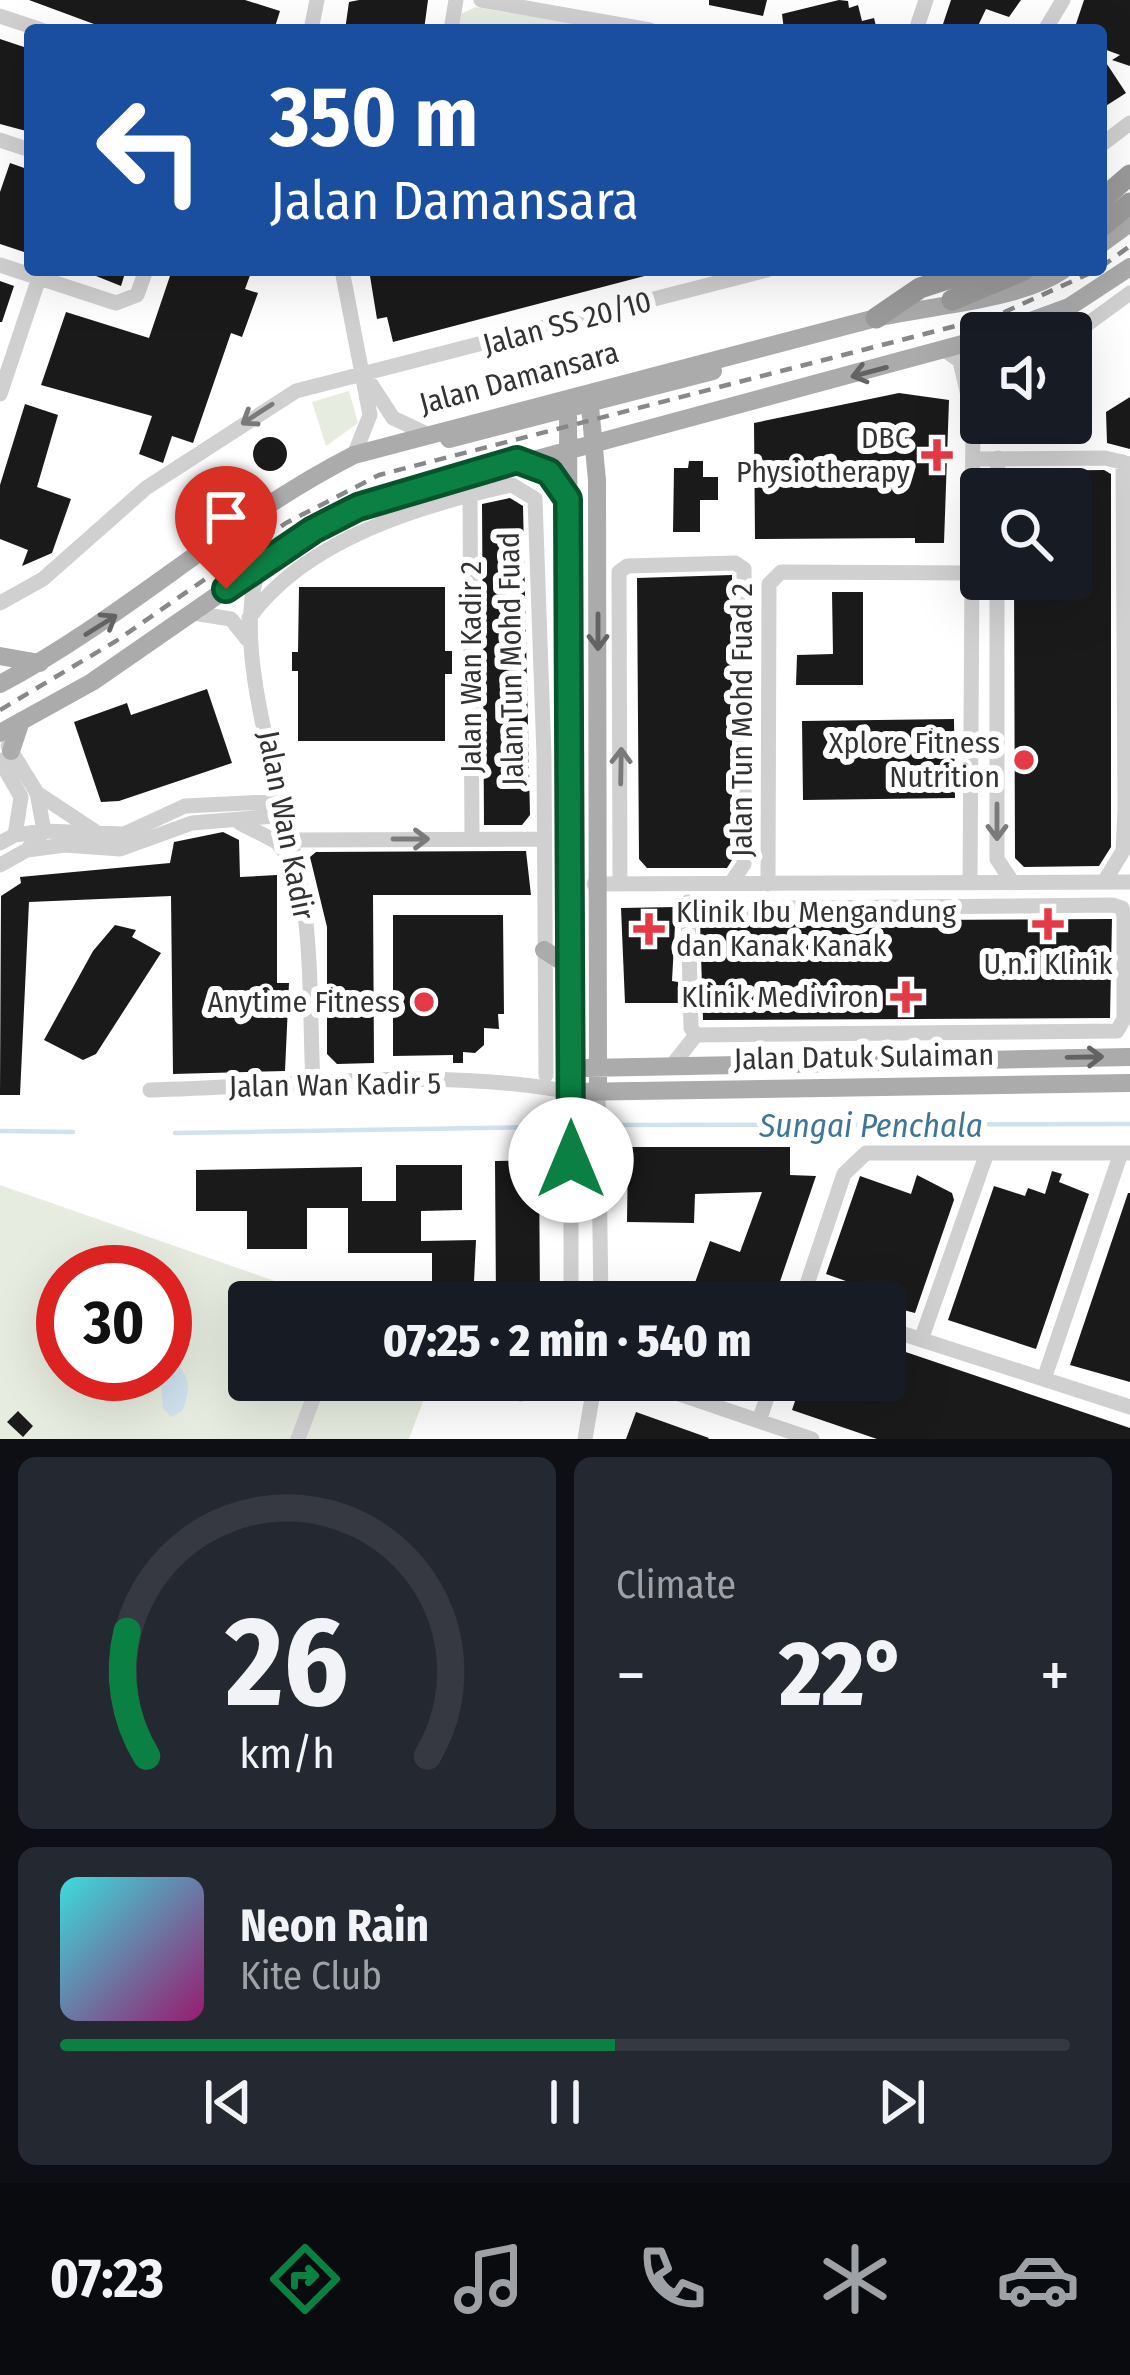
<!DOCTYPE html>
<meta charset="utf-8">
<style>
:root{--surface:#171b24;--page:#242831;--text:#f1f3f6;--muted:#9ea1a6;--line:#363941;--accent:#0b8043}
body{margin:0;font-family:"Fira Sans Condensed",sans-serif;background:var(--page);color:var(--text);height:100vh;display:flex;flex-direction:column;font-size:45px;white-space:nowrap}
*{box-sizing:border-box;margin:0}
p{font-size:39px;color:var(--muted)}
.icon{flex:none;width:66px;height:66px;fill:none;stroke:currentColor;stroke-width:2;stroke-linecap:round;stroke-linejoin:round}
.map{position:relative;height:1439px;overflow:hidden}
.side{display:flex;flex-direction:column;gap:18px;padding:18px;background:#0d0f14;flex:1}
.side>*{flex:none}
.guide{position:absolute;left:24px;top:24px;width:1083px;height:252px;border-radius:12px;box-shadow:0 12px 48px #0002;background:#1a4fa0;color:#fff;overflow:hidden}
.buttons{position:absolute;left:960px;top:312px;display:grid;gap:24px}
.buttons a{display:grid;place-items:center;width:132px;height:132px;border-radius:12px;background:var(--surface);box-shadow:0 12px 48px #0002;font-size:60px}
.speed{position:absolute;left:36px;top:1245px;display:flex;gap:24px;font-size:60px;font-weight:700;text-align:center}
.speed>*{display:grid;place-content:center;width:156px;height:156px;border-radius:50%;background:var(--surface);box-shadow:0 12px 48px #0002;line-height:1}
.speed .limit{border:18px solid #d22;background:#fff;color:#111}
.pin{position:absolute;display:grid;place-items:center;width:102px;height:102px;color:#fff;margin:-123px -51px;border-radius:50% 50% 50% 0;rotate:-45deg;box-shadow:0 0 12px #0007}
.pin .icon{rotate:45deg}
.me{position:absolute;width:132px;margin:-66px;rotate:0deg;stroke-linejoin:round;filter:drop-shadow(0 0 9px #0008)}
.turn{display:flex;align-items:center;gap:42px;height:252px;padding:0 48px;font-size:54px}
.turn .icon{width:156px;height:156px;stroke-width:2.5}
.turn b{display:block;font-size:84px;line-height:102px}
.big{font-size:90px;font-weight:800;line-height:1.1}
.side .widget{flex:1;display:flex;flex-direction:column;justify-content:center;gap:18px;min-width:0;padding:0 42px;border-radius:18px;background:var(--page)}
.side .dial{align-items:center;gap:0}
.dial svg{height:312px;overflow:visible;fill:none;stroke:var(--line);stroke-width:7;stroke-linecap:round;text-anchor:middle}
.dial text{fill:var(--text);stroke:none}
.song{display:flex;align-items:center;gap:36px}
.cover{width:144px;height:144px;border-radius:18px;background:linear-gradient(135deg,hsl(180 70% 55%),hsl(320 70% 35%))}
.played{height:12px;border-radius:6px;background:linear-gradient(90deg,var(--accent) 55%,var(--line) 55%)}
.keys{display:flex;justify-content:space-around;direction:ltr}
.heat{display:flex;justify-content:space-between;align-items:center;font-size:66px;direction:ltr}
.side .tiles{flex:1;display:grid;gap:18px;grid-template-columns:1fr 1fr}
.widget:last-child{grid-column:span 2}
.trip{position:absolute;left:228px;top:1281px;width:678px;height:120px;border-radius:12px;background:var(--surface);box-shadow:0 12px 48px #0002;font-weight:800;line-height:120px;text-align:center}
.menu{display:flex;height:192px;justify-content:space-around;align-items:center;background:#090b0e;color:var(--muted)}
.menu .icon{width:84px;height:84px}
.menu .on{color:var(--accent)}
.menu b{font-size:54px;color:var(--text)}
.map>svg:first-child{display:block}
.green{fill:#e6ecdf;fill-rule:evenodd}
.water{fill:#cfe2ee}
.lines{fill:none;stroke-linecap:round;stroke-linejoin:round}
.stream{stroke:#cfe2ee;stroke-width:4.5}
.building{fill:#1a1a1a}
.minor{stroke:#d0d0d0;stroke-width:15}
.major{stroke:#ababab;stroke-width:18}
.highway{stroke:#9a9a9a;stroke-width:21}
.rail{stroke:#888;stroke-width:4.5;stroke-dasharray:12 9;stroke-linecap:butt}
.oneway{stroke:#636363}
.oneway2{stroke:#7a7a7a}
.route-casing{stroke:#07532c;stroke-width:30}
.route{stroke:#0b8043;stroke-width:21}
.poi-dot{fill:#e63946;stroke:#fff;stroke-width:4.5}
.labels{text-anchor:middle;stroke-width:12;stroke-linejoin:round;paint-order:stroke}
.street-label{font-size:30px;fill:#333;stroke:#fff}
.poi-label{font-size:30px;fill:#333;stroke:#fff;text-anchor:end}
.water-label{font-size:33px;font-style:italic;fill:#3f7597;stroke:#fff}
</style>
<div class="map">
<svg width="1130" height="1439" viewBox="0 0 1130 1439">
<rect width="100%" height="100%" fill="#fff"/>
<path class="green" d="M476,7L608,30H459L461,14Z
M349,391L358,423L326,446L312,402Z
M0,1185L335,1302H249V1380H431L409,1439H0ZM63,1272H165V1374H63Z"/>
<path class="water" d="M165,1356C189,1369 193,1387 182,1411L171,1417L163,1408L161,1388L142,1374H165Z"/>
<g class="lines">
<path class="stream" d="M612,1125L1130,1124
M0,1131L73,1132
M175,1133L545,1127"/>
</g>
<path class="building" d="M29,0H245L280,11L274,30H110Z
M359,0H428L424,30H345L349,2Z
M709,0H767L763,16L709,5Z
M839,0L848,1L849,8L858,5L862,21L874,18L877,30H784L782,14Z
M951,0H1021L1009,17L986,9L976,30H941Z
M1084,0H1130V66L1112,60L1120,55L1101,48V30H1074Z
M0,39L30,49V132L0,124Z
M1101,55L1126,93L1101,109Z
M10,163L30,170V254L0,244V192Z
M81,270H126L121,286Z
M172,270H252L245,289L258,293L242,337L231,333L193,443L172,436L163,463L139,454L152,416L41,385L66,312L149,338Z
M369,270H656V273L393,342L387,317L377,319Z
M0,281L14,286L2,322H0Z
M899,393L949,400L944,543H915V538L755,539L754,423Z
M1130,397V449L1107,443L1106,412Z
M25,404L58,415L37,487L71,499L52,553L22,566L28,550L0,539V485Z
M253 454a17 17 0 1 1 34 0a17 17 0 1 1-34 0Z
M689,461H703V477H718V500H700V532H673L674,468H688Z
M1104,470L1111,474V847L1099,866L1024,867L1015,858L1014,579H1071V489H1014L1013,476L1019,471Z
M510,498L523,506L530,815L522,825H484L482,504Z
M732,575V860L727,868H647L639,859L637,578Z
M299,587H445V651H452V674H445V741H298V671H292V652H298Z
M832,592H863V685H796L797,655L833,654Z
M207,689L232,763L119,801L101,802L74,722L127,703L131,715Z
M954,719L955,798L803,800L802,721Z
M223,832L239,840L240,877L277,875V983H289L285,1071L173,1074L171,896L29,902L20,1095H0L1,896L21,883L20,877L170,863L174,842Z
M526,851L531,895H373L374,1063L337,1064L327,1054V927L310,857L316,852Z
M676,907L672,981L678,982V1003H625L621,908Z
M393,915H503L504,1014H498L499,1029L484,1028V1045L475,1053L463,1052V1063H453V1055L393,1056Z
M1112,919L1110,1018L703,1020L700,921Z
M115,925L136,930L132,937L161,953L96,1054L83,1060L44,1040L93,951Z
M628,1147H790V1175L816,1176L773,1302H688L710,1241L740,1252L762,1192L695,1194L694,1223L627,1222Z
M539,1160L540,1302H496L495,1161Z
M396,1165H462V1210L421,1211V1241L476,1240L473,1302H432V1253H348V1208H307V1249H247V1211H196V1170L362,1167V1201H396Z
M1052,1171L1062,1174L1059,1182L1089,1194L1036,1349L948,1320L994,1186L1025,1196L1028,1188L1045,1194Z
M917,1175L952,1193L954,1200L915,1313L873,1302L877,1292L826,1274L860,1176L911,1194Z
M1128,1193H1130V1382L1070,1365Z
M885,1345L1130,1428V1439H877L792,1410L802,1380H885Z
M18,1411L33,1426L23,1437L7,1422Z
M636,1412L709,1438L708,1439H626Z"/>
<g class="lines">
<path class="minor" d="M481,0L650,30
M0,16L42,30
M311,30L317,0
M451,30L456,0
M916,30L926,0
M1045,30L1063,0
M0,140L30,150
M1101,145L1130,123
M0,265L116,303L137,295L146,270
M342,270L370,415L354,455
M1071,336L1130,293
M946,351L960,361L969,400
M371,384L393,418L425,433
M0,394L39,278
M974,459L1105,458L1130,464
M997,489L998,458
M470,494L472,839
M261,565C225,645 290,809 303,899C312,960 310,1023 313,1084
M997,579V859L1013,883
M0,603L43,579L146,488L296,391L767,270
M193,613L231,619L247,639
M249,618C306,539 421,505 512,485L535,499L544,756L546,1075
M0,760L21,797L15,835
M37,793L99,834
M240,823L277,842L295,866
M294,840L544,839
M0,843L15,835L44,831L124,834L185,806L285,801
M27,850L65,845L120,849L192,823L288,815
M0,865L27,850L44,831L37,793L8,746
M1104,882L1123,851L1125,810L1123,462
M620,883L619,572L627,566L735,563L744,569V864L731,883
M970,883L973,415L981,358
M594,884L1130,882
M768,884L769,584L781,572L970,573
M688,902L691,1028L696,1035
M689,909L1113,905L1122,908L1124,917V1019L1117,1031L696,1035
M674,1063L696,1035
M150,1090C288,1087 434,1066 571,1092V1302
M598,1092L601,1302
M801,1302L844,1174L866,1153H1130
M885,1328L1130,1407
M921,1340L987,1153
M1044,1379L1121,1153
M474,1380L521,1394L556,1380
M638,1380L812,1439
M759,1421L773,1380
M298,1439L320,1380
M585,1439L595,1380"/>
<path class="major" d="M1101,244L1130,223
M998,333L1069,307L1130,267
M590,406L597,480L598,1092
M568,411L571,1092L1130,1083
M449,439L713,371
M517,460L549,473L568,499
M0,656L40,663
M0,684C125,618 228,519 354,455L876,318C932,305 1017,301 1063,270
M0,733L92,682L313,529L359,507L981,339
M11,751L21,721
M544,950L572,968
M587,1068L1130,1057"/>
<path class="highway" d="M1101,200L1130,175
M1101,227L1130,203
M952,300L1024,270
M876,318L920,288L975,270"/>
<path class="rail" d="M1101,267L1130,246
M0,710L116,641L286,523L379,475L998,315L1097,270"/>
</g>
<defs><path id="oneway-shaft" d="M-6 0H5M1.5-3L5.5 0L1.5 3" fill="none" stroke-width="1.6" stroke-linecap="round" stroke-linejoin="round" transform="scale(3)"/></defs>
<g class="oneway">
<use href="#oneway-shaft" transform="translate(869 372) rotate(165)"/>
<use href="#oneway-shaft" transform="translate(101 625) rotate(-32)"/>
<use href="#oneway-shaft" transform="translate(598 632) rotate(90)"/>
<use href="#oneway-shaft" transform="translate(1085 1057) rotate(-1)"/>
</g>
<g class="oneway2">
<use href="#oneway-shaft" transform="translate(257 414) rotate(147)"/>
<use href="#oneway-shaft" transform="translate(621 766) rotate(-89)"/>
<use href="#oneway-shaft" transform="translate(997 822) rotate(90)"/>
<use href="#oneway-shaft" transform="translate(411 839)"/>
</g>
<g class="lines">
<g class="route-casing">
<path id="route" d="M226,589L313,530L358,507L517,460L549,472L568,499L571,1160"/>
</g>
<use href="#route" class="route"/>
</g>
<g class="poi-dot">
<path d="M931 437h12v12h12v12h-12v12h-12v-12h-12v-12h12z"/>
<circle cx="1024" cy="760" r="12"/>
<path d="M1042 906h12v12h12v12h-12v12h-12v-12h-12v-12h12z"/>
<path d="M643 911h12v12h12v12h-12v12h-12v-12h-12v-12h12z"/>
<path d="M900 979h12v12h12v12h-12v12h-12v-12h-12v-12h12z"/>
<circle cx="424" cy="1002" r="12"/>
</g>
<g class="labels">
<g class="street-label">
<text transform="translate(567 323) rotate(-15)" y="10">Jalan SS 20/10</text>
<text transform="translate(519 378) rotate(-15)" y="10">Jalan Damansara</text>
<text transform="translate(511 659) rotate(-91)" y="10">Jalan Tun Mohd Fuad</text>
<text transform="translate(471 667) rotate(-90)" y="10">Jalan Wan Kadir 2</text>
<text transform="translate(742 720) rotate(-90)" y="10">Jalan Tun Mohd Fuad 2</text>
<text transform="translate(286 825) rotate(79)" y="10">Jalan Wan Kadir</text>
<text transform="translate(864 1057) rotate(-1)" y="10">Jalan Datuk Sulaiman</text>
<text transform="translate(335 1085) rotate(-1)" y="10">Jalan Wan Kadir 5</text>
</g>
<g class="poi-label">
<text x="910" y="448">DBC<tspan x="910" dy="34">Physiotherapy</tspan></text>
<text x="1000" y="753">Xplore Fitness<tspan x="1000" dy="34">Nutrition</tspan></text>
<text x="676" y="922" text-anchor="start">Klinik Ibu Mengandung<tspan x="676" dy="34">dan Kanak Kanak</tspan></text>
<text x="1048" y="974" text-anchor="middle">U.n.i Klinik</text>
<text x="879" y="1007">Klinik Mediviron</text>
<text x="400" y="1012">Anytime Fitness</text>
</g>
<g class="water-label">
<text x="871" y="1137">Sungai Penchala</text>
</g>
</g>
</svg>
<div class="buttons">
<a><svg class="icon" aria-label="sound" viewBox="0 0 24 24"><path d="M4 9h4l5-4v14l-5-4H4zM17 9q2 3 0 6"/></svg></a>
<a><svg class="icon" aria-label="search" viewBox="0 0 24 24"><circle cx="10" cy="10" r="6"/><path d="M15 15l6 6"/></svg></a>
</div>
<div class="speed"><div class="limit">30</div></div>
<div class="pin" style="left:226px;top:589px;background:#d93025"><svg class="icon" aria-label="arrive" viewBox="0 0 24 24"><path d="M6 21V4h12l-3 4 3 4H6"/></svg></div>
<svg class="me" style="left:571px;top:1160px" viewBox="-20 -20 40 40"><circle r="19" fill="#fff"/><path d="M0-13L10 11 0 6-10 11z" fill="#0b8043"/></svg>
<div class="trip">07:25 · 2 min · 540 m</div>
<div class="guide">
<div class="turn"><svg class="icon" aria-label="left" viewBox="0 0 24 24"><path d="M17 20v-9H6M10 6l-5 5 5 5"/></svg><div><b>350 m</b>Jalan Damansara</div></div>
</div>
</div>
<section class="side">
<div class="tiles">
<div class="widget dial"><svg viewBox="0 0 100 80">
<path d="M14 69A42 42 0 1 1 86 69"/>
<path d="M14 69A42 42 0 0 1 9 37" stroke="#0b8043"/>
<text x="50" y="56" font-size="32" font-weight="700">26</text>
<text x="50" y="72" font-size="11">km/h</text>
</svg></div>
<div class="widget"><p>Climate</p>
<div class="heat"><a>−</a><b class="big">22°</b><a>+</a></div>
</div>
<div class="widget">
<div class="song"><i class="cover"></i><div><b>Neon Rain</b><p>Kite Club</p></div></div>
<div class="played"></div>
<div class="keys"><svg class="icon" aria-label="previous" viewBox="0 0 24 24"><path d="M18 5L8 12l10 7zM5 5v14"/></svg><svg class="icon" aria-label="pause" viewBox="0 0 24 24"><path d="M8 5v14M16 5v14"/></svg><svg class="icon" aria-label="next" viewBox="0 0 24 24"><path d="M6 5l10 7-10 7zM19 5v14"/></svg></div>
</div>
</div>
</section>
<nav class="menu">
<b>07:23</b>
<svg class="icon on" aria-label="directions" viewBox="0 0 24 24"><path d="M12 3l9 9-9 9-9-9zM9 14v-3h6M13 9l2 2-2 2"/></svg>
<svg class="icon" aria-label="music" viewBox="0 0 24 24"><path d="M9 18V5l10-2v13"/><circle cx="6" cy="18" r="3"/><circle cx="16" cy="16" r="3"/></svg>
<svg class="icon" aria-label="phone" viewBox="0 0 24 24"><path d="M5 4h4l2 5-3 2q2 4 5 5l2-3 5 2v4C11 20 4 13 5 4z"/></svg>
<svg class="icon" aria-label="climate" viewBox="0 0 24 24"><path d="M12 3v18M4 7l16 10M4 17L20 7"/></svg>
<svg class="icon" aria-label="car" viewBox="0 0 24 24"><path d="M5 17H2v-5l4-1 3-4h7l3 4 3 1v5h-3M9 17h6M6 11h13"/><circle cx="7" cy="17" r="2"/><circle cx="17" cy="17" r="2"/></svg>
</nav>
